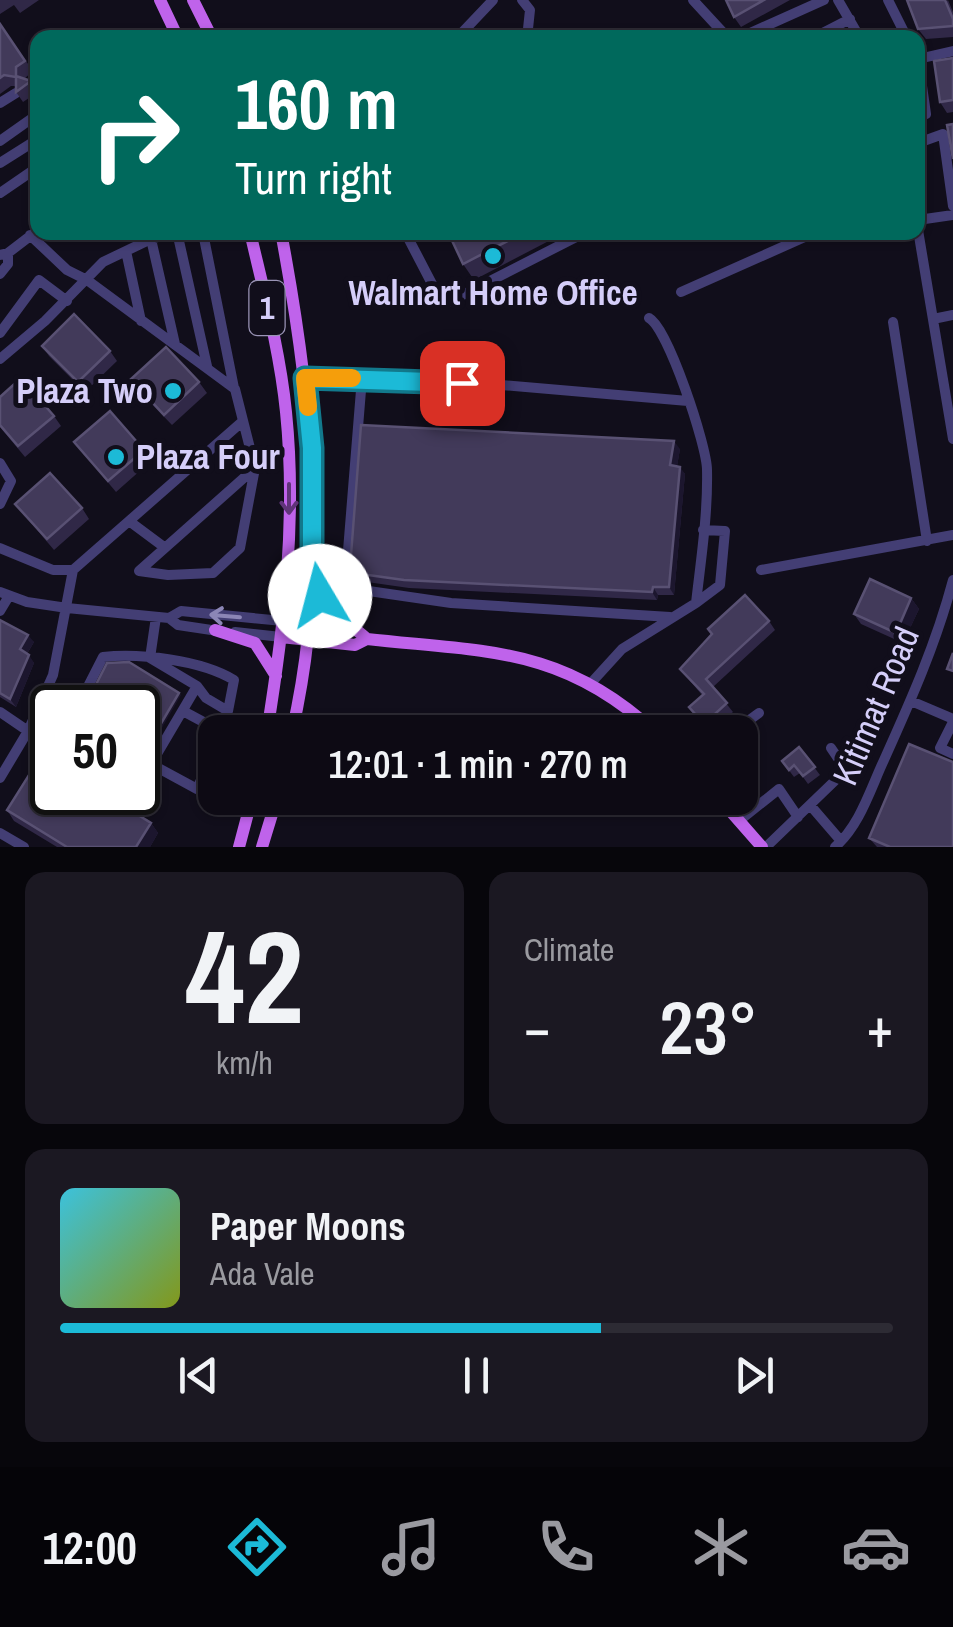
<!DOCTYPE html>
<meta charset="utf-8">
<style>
:root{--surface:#0d0a14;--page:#1b1822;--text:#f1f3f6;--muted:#9a9aa0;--line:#2d2b34;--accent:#1cbad7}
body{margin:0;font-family:"Archivo Narrow",sans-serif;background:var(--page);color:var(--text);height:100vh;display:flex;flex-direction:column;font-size:38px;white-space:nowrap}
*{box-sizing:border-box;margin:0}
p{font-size:32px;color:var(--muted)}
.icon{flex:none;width:55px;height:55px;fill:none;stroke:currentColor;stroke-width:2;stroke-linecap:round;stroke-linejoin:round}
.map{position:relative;height:847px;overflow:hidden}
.side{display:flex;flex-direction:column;gap:25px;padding:25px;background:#07060b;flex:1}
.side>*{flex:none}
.hud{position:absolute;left:30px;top:30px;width:895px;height:210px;border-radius:20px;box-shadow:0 2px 8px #0004,0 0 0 2px var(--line);background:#00695c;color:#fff;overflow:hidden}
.speed{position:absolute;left:30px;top:685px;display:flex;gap:20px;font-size:50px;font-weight:700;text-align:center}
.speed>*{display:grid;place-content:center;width:130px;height:130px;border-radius:50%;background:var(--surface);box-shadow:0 2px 8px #0004,0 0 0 2px var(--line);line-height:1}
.speed .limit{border:5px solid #111;border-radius:15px;background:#fff;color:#111}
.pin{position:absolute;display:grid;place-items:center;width:85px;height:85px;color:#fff;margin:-42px;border-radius:20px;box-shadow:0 5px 15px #0006}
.me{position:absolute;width:110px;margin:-55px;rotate:352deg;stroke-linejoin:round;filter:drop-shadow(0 0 8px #0008)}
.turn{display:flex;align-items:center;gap:35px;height:210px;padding:0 40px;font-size:45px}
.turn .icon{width:130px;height:130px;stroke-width:2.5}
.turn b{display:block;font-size:70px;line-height:85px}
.big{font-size:75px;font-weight:600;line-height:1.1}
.side .tile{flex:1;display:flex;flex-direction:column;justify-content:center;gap:15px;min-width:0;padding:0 35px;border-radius:20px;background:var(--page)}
.side .dial{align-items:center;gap:0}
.dial b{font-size:130px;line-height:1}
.song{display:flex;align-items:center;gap:30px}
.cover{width:120px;height:120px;border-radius:15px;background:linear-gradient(135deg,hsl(190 70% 55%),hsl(70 70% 35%))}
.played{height:10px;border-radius:5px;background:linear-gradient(90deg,var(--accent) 65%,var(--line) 65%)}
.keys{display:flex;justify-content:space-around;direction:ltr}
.heat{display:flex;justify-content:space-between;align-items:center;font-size:55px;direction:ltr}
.side .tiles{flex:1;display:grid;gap:25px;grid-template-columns:1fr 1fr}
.tile:last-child{grid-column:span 2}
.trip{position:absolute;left:198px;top:715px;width:560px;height:100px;border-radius:20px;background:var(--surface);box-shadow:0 2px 8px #0004,0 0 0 2px var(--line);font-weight:600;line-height:100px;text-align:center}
.dock{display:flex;height:160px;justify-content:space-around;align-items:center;background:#050408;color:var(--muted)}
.dock .icon{width:70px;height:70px}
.dock .active{color:var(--accent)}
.dock b{font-size:45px;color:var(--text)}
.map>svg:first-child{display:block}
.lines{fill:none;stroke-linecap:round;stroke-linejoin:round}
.minor{stroke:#433e74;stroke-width:10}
.major{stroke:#bf63eb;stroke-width:12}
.wall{fill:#302847}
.shaded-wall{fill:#1c162e}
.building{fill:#423a5a;stroke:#595173;stroke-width:2.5}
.oneway{stroke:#5f3479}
.oneway2{stroke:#8c86b6}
.route-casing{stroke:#12798c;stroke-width:25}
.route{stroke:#1cbad7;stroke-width:18}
.slow{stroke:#f59e0b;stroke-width:18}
.poi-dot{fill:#1cbad7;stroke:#110e1b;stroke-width:4}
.labels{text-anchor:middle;stroke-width:10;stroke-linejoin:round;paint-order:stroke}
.shield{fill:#110e1b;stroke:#9a94b6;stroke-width:2.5}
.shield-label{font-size:32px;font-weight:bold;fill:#d5cef9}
.poi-label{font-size:35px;font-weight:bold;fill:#d5cef9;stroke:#110e1b}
.street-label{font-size:35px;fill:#d5cef9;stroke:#110e1b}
</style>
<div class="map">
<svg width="953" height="847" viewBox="0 0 953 847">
<rect width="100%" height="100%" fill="#110e1b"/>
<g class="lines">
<path class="minor" d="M522,0L530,10L527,38
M693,0L728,38
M838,0L860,38
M888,0L907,38
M457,38L493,0
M739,38L824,0
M813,38L850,19
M918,58L926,114L918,117
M918,59L953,51
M0,103L16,93
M0,141L38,114
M918,143L943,134L953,206
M0,163L38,139
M0,193L38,167
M918,220L953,215
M918,230L953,439
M177,232L207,366
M199,232L204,238L234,388
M405,232L443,305L586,232
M30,235L67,270L87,280L235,389L255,468L240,548L213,573L168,575L139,571L255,468
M151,239L175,344
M126,251L141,321
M0,255L8,253L38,230
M0,274L8,264V253
M681,292L816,232
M933,319L953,315
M893,322L927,541
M0,333L39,280L67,301
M0,359L45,321L103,262L151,239L176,232
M305,378L501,385L688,401
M362,378L347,563V579L355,589L451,603L670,617
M0,463L11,481L0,504
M129,521L243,421
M0,548L53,570H73L129,521L164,547
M761,570L953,535
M0,592L27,602L67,608L169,618L178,625L218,631
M696,603L720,585L725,531L703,530
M0,611L9,596
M169,618L181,611L283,621
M235,632L281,637
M591,683L622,649L696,603C701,559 708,514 707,470C707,446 668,328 649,318
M911,701L953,719
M77,708L103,657C140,653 201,660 234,680L228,711L206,698L197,686
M183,711L222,732
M0,712L28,731
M953,722L940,748L953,754
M733,732L759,713
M138,757L197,789L215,748
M151,764L197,686L150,658L156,617
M0,778L28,731L53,675L73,570
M810,805L841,841
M740,820L779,789L798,817
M0,833L24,847
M766,847L846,770L831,748
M835,847C860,825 870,790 884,760C911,700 936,644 953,580"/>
<path class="major" d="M160,0L178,38
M193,0L212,38
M250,232C264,292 280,352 286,412C297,519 284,627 267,732
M281,232C312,397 330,567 292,732
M316,584C324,610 347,621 367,639
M283,621L355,629
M215,630L255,643L276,676
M281,637L355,645L367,639C485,652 562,646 655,732
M719,798L762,847
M239,847L252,798
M262,847L277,798"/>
</g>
<path class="wall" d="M0,0H39L20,13L14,5L0,14Z
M726,0H790L741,27L734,17Z
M948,0L953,12V37L926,39L918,29Z
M0,24L33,71L24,79L31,81L38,92L23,102L16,92V86H11L0,94Z
M953,58V112L947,113L940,102Z
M448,232H566L474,280L463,264Z
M748,232H767L752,238Z
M42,346L110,351L117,361L85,392L49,356Z
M131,379L199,382L207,393L172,425L138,390Z
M0,397L54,416L61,426L25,457L0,427Z
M74,442L144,450L151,461L116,492Z
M680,449L677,466L685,474L674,595H658L657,600L409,588L360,581L350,568Z
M15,504L82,508L89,519L54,550Z
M911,598L919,609L903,643L861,624L854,614Z
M0,620L34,642L27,654L34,663L16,707L0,697Z
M769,621L775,630L713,687L733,712L710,732L689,707L702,695L680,669L712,635L708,629Z
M748,720L757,733L748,741L753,748L740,760V732H732Z
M799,747L820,775L808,784L800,773L794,777L782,761Z
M7,810L151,823L158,833L150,847H57L14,821Z
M869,838L953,847H877Z"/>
<path class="shaded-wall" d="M674,441L680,449L676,473L670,465Z
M680,467L685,474L674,595L669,587Z
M653,587L658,595L657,600L652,592Z
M911,598L919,609L903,643L896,633Z
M28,635L34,642L25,657L20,649Z
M29,655L34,663L16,707L10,699Z
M179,693L181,695L148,752L146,749Z
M151,823L158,833L150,847H136Z"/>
<path class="building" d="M726,0H764L734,17Z
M907,0H945L953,19V26L918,29Z
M0,24L25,61L16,67V76L31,81L16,92V77L4,75L0,78Z
M953,58V100L940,102L934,61Z
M953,124V159L947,125Z
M448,232H525L463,264Z
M74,314L110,351L78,382L42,346Z
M166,347L199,382L164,415L131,379Z
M21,378L54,416L18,446L0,425V397Z
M110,411L144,450L108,481L74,442Z
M361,425L674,441L670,465L680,467L669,587H653L652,592L404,580L354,573L350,568Z
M50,473L82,508L47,539L15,504Z
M870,579L911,598L896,633L854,614Z
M745,595L769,621L706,679L727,703L704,724L689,707L704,694L680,669L712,634L708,629Z
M0,620L28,635L20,649L29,655L10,699L0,693Z
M953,653V671L947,669Z
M129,662L179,693L146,749L138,745V708H84L107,663Z
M748,720L752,725L742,734L748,740L740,747V732H722H732Z
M909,744L953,762V847H890L869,838Z
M799,747L815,767L803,776L794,765L789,770L782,761Z
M41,756L52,763V792H101L151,823L136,847H67L7,810Z"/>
<defs><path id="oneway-shaft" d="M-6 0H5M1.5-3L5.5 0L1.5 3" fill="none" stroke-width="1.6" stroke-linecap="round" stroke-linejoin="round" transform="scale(2.5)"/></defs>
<use class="oneway" href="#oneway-shaft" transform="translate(289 499) rotate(90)"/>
<use class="oneway2" href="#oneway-shaft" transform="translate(225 616) rotate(-175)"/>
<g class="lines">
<g class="route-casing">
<path id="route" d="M320,596L312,572V448L305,378L462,383"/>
</g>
<use href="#route" class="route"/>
<path class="slow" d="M308,407L305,378H352"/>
</g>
<g class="poi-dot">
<circle cx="493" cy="256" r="10"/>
<circle cx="173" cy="391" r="10"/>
<circle cx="116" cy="457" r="10"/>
</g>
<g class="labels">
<rect class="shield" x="249.5" y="281" width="35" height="54" rx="8"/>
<g class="shield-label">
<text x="267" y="319">1</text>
</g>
<g class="poi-label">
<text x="493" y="305">Walmart Home Office</text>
<text x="153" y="403" text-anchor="end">Plaza Two</text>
<text x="136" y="469" text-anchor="start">Plaza Four</text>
</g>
<g class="street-label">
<text transform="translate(876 706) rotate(-67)" y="12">Kitimat Road</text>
</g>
</g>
</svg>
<div class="speed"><div class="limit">50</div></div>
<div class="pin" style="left:462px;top:383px;background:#d93025"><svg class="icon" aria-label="arrive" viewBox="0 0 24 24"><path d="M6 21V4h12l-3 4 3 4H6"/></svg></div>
<svg class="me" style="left:320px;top:596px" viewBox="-20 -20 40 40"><circle r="19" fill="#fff"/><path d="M0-13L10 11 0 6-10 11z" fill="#1cbad7"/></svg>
<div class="trip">12:01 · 1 min · 270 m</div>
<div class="hud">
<div class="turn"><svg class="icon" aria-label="right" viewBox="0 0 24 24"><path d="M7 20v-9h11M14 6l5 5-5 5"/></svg><div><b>160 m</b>Turn right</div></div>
</div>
</div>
<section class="side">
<div class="tiles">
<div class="tile dial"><b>42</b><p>km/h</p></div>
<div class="tile"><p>Climate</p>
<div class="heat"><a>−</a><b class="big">23°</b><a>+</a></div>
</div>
<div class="tile">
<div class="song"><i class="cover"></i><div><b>Paper Moons</b><p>Ada Vale</p></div></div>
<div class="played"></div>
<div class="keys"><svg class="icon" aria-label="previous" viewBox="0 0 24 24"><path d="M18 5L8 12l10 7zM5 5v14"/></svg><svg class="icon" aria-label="pause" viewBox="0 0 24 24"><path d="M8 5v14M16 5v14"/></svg><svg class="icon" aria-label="next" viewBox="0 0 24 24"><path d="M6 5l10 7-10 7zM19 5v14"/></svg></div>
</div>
</div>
</section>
<nav class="dock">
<b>12:00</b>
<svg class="icon active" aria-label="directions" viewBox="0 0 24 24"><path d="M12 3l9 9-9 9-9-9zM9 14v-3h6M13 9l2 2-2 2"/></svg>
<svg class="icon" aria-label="music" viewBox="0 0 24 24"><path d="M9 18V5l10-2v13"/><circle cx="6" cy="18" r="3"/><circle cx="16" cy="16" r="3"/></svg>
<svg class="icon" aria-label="phone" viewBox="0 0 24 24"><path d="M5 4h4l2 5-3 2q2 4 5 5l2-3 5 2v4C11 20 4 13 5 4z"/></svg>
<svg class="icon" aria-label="climate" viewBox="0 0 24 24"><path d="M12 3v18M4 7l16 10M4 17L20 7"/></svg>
<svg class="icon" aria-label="car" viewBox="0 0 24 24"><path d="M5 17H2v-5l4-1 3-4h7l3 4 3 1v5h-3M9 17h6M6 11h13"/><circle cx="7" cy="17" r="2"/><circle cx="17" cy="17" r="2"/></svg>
</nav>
